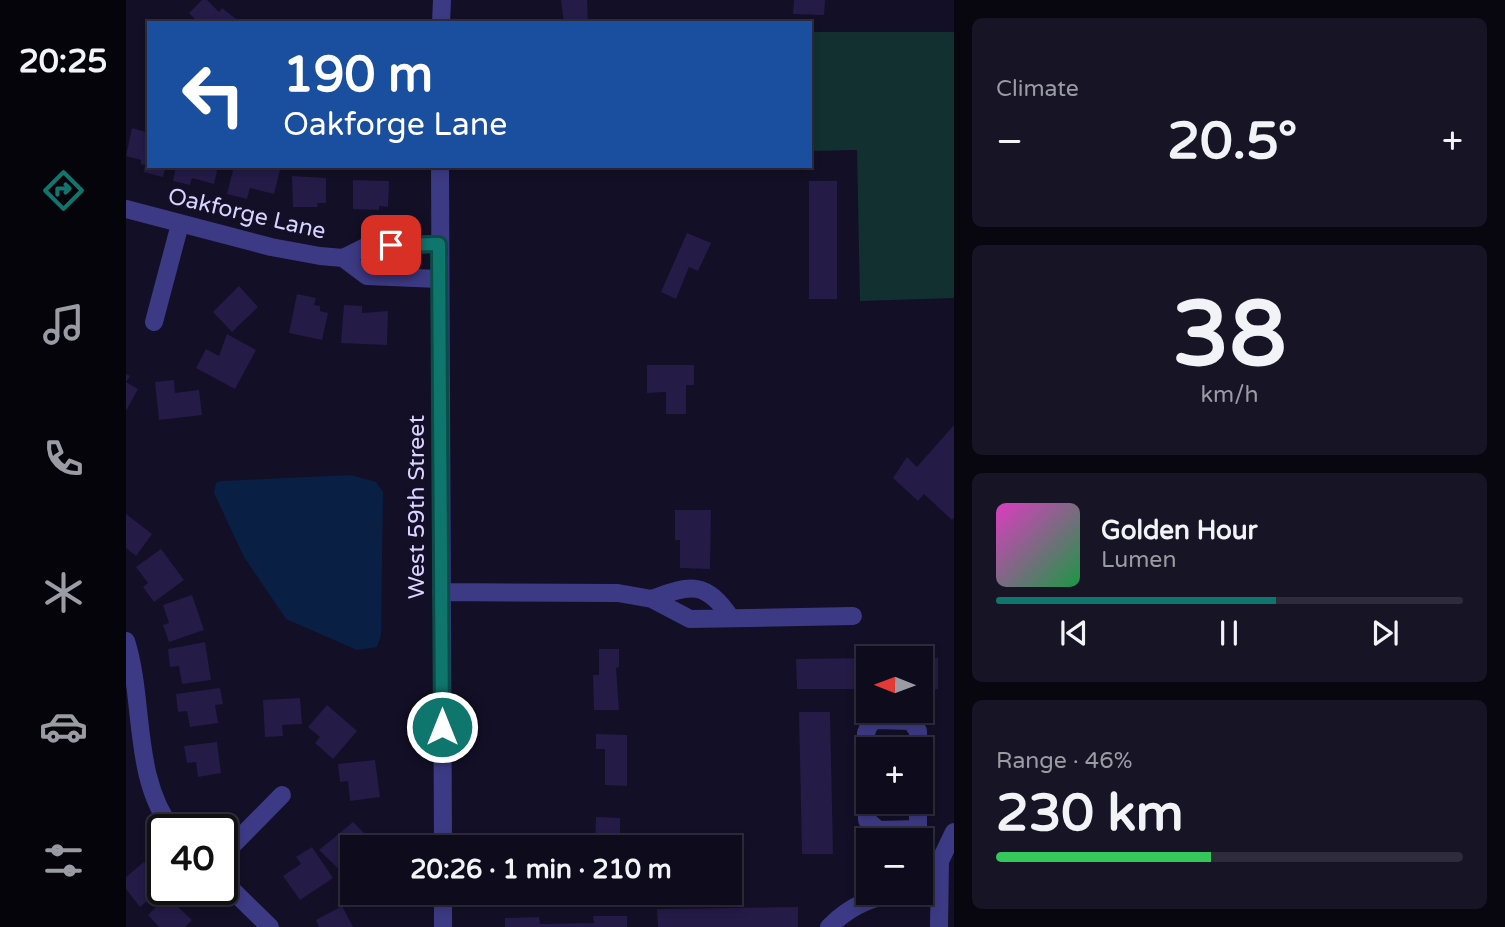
<!DOCTYPE html>
<meta charset="utf-8">
<style>
:root{--surface:#0e0b1c;--page:#171425;--text:#f1f3f6;--muted:#9b9ba3;--line:#2e2b3b;--accent:#0f766e}
body{margin:0;font-family:"Varela Round",sans-serif;background:var(--page);color:var(--text);height:100vh;display:flex;flex-direction:column;font-size:26px;white-space:nowrap}
*{box-sizing:border-box;margin:0}
p{font-size:23px;color:var(--muted)}
.icon{flex:none;width:38px;height:38px;fill:none;stroke:currentColor;stroke-width:2;stroke-linecap:round;stroke-linejoin:round}
.map{position:relative;flex:1;overflow:hidden}
.panel{display:flex;flex-direction:column;gap:18px;padding:18px;background:#08060f;width:551px}
.panel>*{flex:none}
.guide{position:absolute;left:21px;top:21px;width:665px;height:147px;border-radius:0px;box-shadow:0 4px 10px #0003,0 0 0 2px var(--line);background:#1a4fa0;color:#fff;overflow:hidden}
.needle{width:46px;rotate:271deg}
.fabs{position:absolute;left:730px;top:646px;display:grid;gap:14px}
.fabs a{display:grid;place-items:center;width:77px;height:77px;border-radius:0px;background:var(--surface);box-shadow:0 4px 10px #0003,0 0 0 2px var(--line);font-size:35px}
.speed{position:absolute;left:21px;top:814px;display:flex;gap:14px;font-size:35px;font-weight:700;text-align:center}
.speed>*{display:grid;place-content:center;width:91px;height:91px;border-radius:50%;background:var(--surface);box-shadow:0 4px 10px #0003,0 0 0 2px var(--line);line-height:1}
.speed .limit{border:4px solid #111;border-radius:10px;background:#fff;color:#111}
.pin{position:absolute;display:grid;place-items:center;width:60px;height:60px;color:#fff;margin:-30px;border-radius:14px;box-shadow:0 4px 10px #0006}
.me{position:absolute;width:77px;margin:-38px;rotate:0deg;stroke-linejoin:round;filter:drop-shadow(0 0 5px #0008)}
.turn{display:flex;align-items:center;gap:24px;height:147px;padding:0 21px;font-size:32px}
.turn .icon{width:91px;height:91px;stroke-width:2.5}
.turn b{display:block;font-size:49px;line-height:60px}
.big{font-size:52px;font-weight:700;line-height:1.1}
.panel .tile{flex:1;display:flex;flex-direction:column;justify-content:center;gap:10px;min-width:0;padding:0 24px;border-radius:10px;background:var(--page)}
.panel .dial{align-items:center;gap:0}
.dial b{font-size:91px;line-height:1}
.song{display:flex;align-items:center;gap:21px}
.cover{width:84px;height:84px;border-radius:10px;background:linear-gradient(135deg,hsl(310 70% 55%),hsl(140 70% 35%))}
.played{height:7px;border-radius:4px;background:linear-gradient(90deg,var(--accent) 60%,var(--line) 60%)}
.keys{display:flex;justify-content:space-around;direction:ltr}
.heat{display:flex;justify-content:space-between;align-items:center;font-size:38px;direction:ltr}
.charge{height:10px;border-radius:5px;background:linear-gradient(90deg,#34c759 46%,var(--line) 0)}
.trip{position:absolute;left:214px;top:835px;width:402px;height:70px;border-radius:0px;background:var(--surface);box-shadow:0 4px 10px #0003,0 0 0 2px var(--line);font-weight:700;line-height:70px;text-align:center}
main{display:flex;flex:1;min-height:0}
.menu{display:flex;flex-direction:column;width:126px;justify-content:space-around;align-items:center;background:#06040b;color:var(--muted)}
.menu .icon{width:49px;height:49px}
.menu .active{color:var(--accent)}
.menu b{font-size:32px;color:var(--text)}
.map>svg:first-child{display:block}
.green{fill:#12302f}
.water{fill:#0a1f44}
.building{fill:#241b47}
.lines{fill:none;stroke-linecap:round;stroke-linejoin:round}
.minor{stroke:#3d3a85;stroke-width:18}
.route-casing{stroke:#0a4d48;stroke-width:18}
.route{stroke:#0f766e;stroke-width:12}
.labels{text-anchor:middle;stroke-width:7;stroke-linejoin:round;paint-order:stroke}
.street-label{font-size:23px;fill:#d9d4ff;stroke:#130f26}
</style>
<main>
<nav class="menu">
<b>20:25</b>
<svg class="icon active" aria-label="directions" viewBox="0 0 24 24"><path d="M12 3l9 9-9 9-9-9zM9 14v-3h6M13 9l2 2-2 2"/></svg>
<svg class="icon" aria-label="music" viewBox="0 0 24 24"><path d="M9 18V5l10-2v13"/><circle cx="6" cy="18" r="3"/><circle cx="16" cy="16" r="3"/></svg>
<svg class="icon" aria-label="phone" viewBox="0 0 24 24"><path d="M5 4h4l2 5-3 2q2 4 5 5l2-3 5 2v4C11 20 4 13 5 4z"/></svg>
<svg class="icon" aria-label="climate" viewBox="0 0 24 24"><path d="M12 3v18M4 7l16 10M4 17L20 7"/></svg>
<svg class="icon" aria-label="car" viewBox="0 0 24 24"><path d="M5 17H2v-5l4-1 3-4h7l3 4 3 1v5h-3M9 17h6M6 11h13"/><circle cx="7" cy="17" r="2"/><circle cx="17" cy="17" r="2"/></svg>
<svg class="icon" aria-label="filters" viewBox="0 0 24 24"><path d="M4 7h16M4 17h16"/><circle cx="9" cy="7" r="2"/><circle cx="15" cy="17" r="2"/></svg>
</nav>
<div class="map">
<svg width="828" height="927" viewBox="0 0 828 927">
<rect width="100%" height="100%" fill="#130f26"/>
<path class="green" d="M684,32H828V298L734,301L731,150L684,151Z"/>
<path class="water" d="M225,475L250,482L257,492L255,635L251,647L231,650L160,619L118,557L88,493L90,483L95,481Z"/>
<path class="building" d="M76,0H81L93,12L96,8L115,23H73L63,13Z
M435,0H461L462,23H438Z
M668,0H699L698,15L667,14Z
M6,128L23,133V166H40L37,177L18,172L19,165L15,164V160L0,156Z
M50,166H92L88,184L66,178L64,185L47,181Z
M108,166H155L148,194L124,188L121,199L101,194Z
M166,176L200,178V203H191L192,207H167Z
M227,180L263,181L262,207L253,206V210L227,209Z
M683,181H711V299H683Z
M561,233L585,243L572,271L563,267L550,299L535,292Z
M113,286L132,307L106,332L87,312Z
M171,294L190,298L188,305L194,306V311L202,313L196,340L163,333Z
M218,305L236,306V313L262,311L261,345L215,343Z
M101,334L130,350L109,389L70,368L80,349L93,356Z
M521,365H568V385H560V414H540V392L521,393Z
M0,374L4,376L0,382L12,389L0,411Z
M48,380L49,393L73,390L76,415L33,420L29,382Z
M828,425V518L826,520L798,494L792,501L767,478L781,457L791,467Z
M549,510H585L584,569L554,568V540H549Z
M0,514L26,534L10,556L0,548Z
M35,549L58,580L28,602L17,587L22,583L10,567Z
M66,595L78,630L43,642L37,625L43,623L37,605Z
M79,642L85,680L56,684L53,666L44,667L42,649Z
M473,649H493V667L490,668L493,710H468L467,675H473Z
M742,658V689H671L670,659Z
M794,658H812V689H794Z
M94,688L97,704L89,705L92,723L64,727L61,711L52,712L50,694Z
M174,698L176,724L156,725L157,736L139,737L137,700Z
M201,705L231,731L207,759L189,743L194,737L182,727Z
M673,712H704L707,854H676Z
M470,734L501,735V786L479,785V749H470Z
M91,742L95,773L72,777L70,762L61,763L58,746Z
M249,760L254,797L224,801L222,781L214,782L212,764Z
M752,802H786V814L752,815Z
M470,817L494,818V847H469Z
M227,822L249,844L245,847H226V866L218,874L193,850Z
M742,839V862H733L732,840Z
M186,847L207,878L174,900L157,876L175,864L170,857Z
M18,862L30,876L24,880L33,891L14,907L0,889V877Z
M48,889L60,900L52,907L66,920L59,927H33L22,915Z
M216,906L227,927H193L190,920Z
M672,907V927H532L531,909Z
M467,916H501V927H379V918L413,917L414,924L468,923Z"/>
<g class="lines">
<path class="minor" d="M315,23L316,0
M314,166L317,847
M0,209L145,247L194,256L217,258L241,246L313,244
M217,258L241,276L313,279
M28,322L54,224
M315,592L492,593L526,599L564,619L727,616
M526,599C565,584 580,581 605,618
M0,641C19,701 6,778 47,830
M792,749V731L785,721L751,720L744,723L740,733L741,820L752,830L792,829V802
M96,856L156,795
M96,880L144,927
M794,891L813,889
M317,927V892
M703,927C726,904 748,896 780,892
M813,927L814,861L828,832"/>
</g>
<g class="lines">
<g class="route-casing">
<path id="route" d="M265,245L313,244L316,727"/>
</g>
<use href="#route" class="route"/>
</g>
<g class="labels">
<g class="street-label">
<text transform="translate(121 213) rotate(13)" y="8">Oakforge Lane</text>
<text transform="translate(290 507) rotate(-90)" y="8">West 59th Street</text>
</g>
</g>
</svg>
<div class="fabs">
<a><svg class="needle" viewBox="-14 -14 28 28"><path d="M0-13l5 13h-10z" fill="#e53935"/><path d="M0 13l5-13h-10z" fill="#9b9ba3"/></svg></a>
<a>+</a>
<a>−</a>
</div>
<div class="speed"><div class="limit">40</div></div>
<div class="pin" style="left:265px;top:245px;background:#d93025"><svg class="icon" aria-label="arrive" viewBox="0 0 24 24"><path d="M6 21V4h12l-3 4 3 4H6"/></svg></div>
<svg class="me" style="left:316px;top:727px" viewBox="-20 -20 40 40"><circle r="17" fill="#0f766e" stroke="#fff" stroke-width="3"/><path d="M0-11L8 9 0 5-8 9z" fill="#fff"/></svg>
<div class="trip">20:26 · 1 min · 210 m</div>
<div class="guide">
<div class="turn"><svg class="icon" aria-label="left" viewBox="0 0 24 24"><path d="M17 20v-9H6M10 6l-5 5 5 5"/></svg><div><b>190 m</b>Oakforge Lane</div></div>
</div>
</div>
<section class="panel">
<div class="tile"><p>Climate</p>
<div class="heat"><a>−</a><b class="big">20.5°</b><a>+</a></div>
</div>
<div class="tile dial"><b>38</b><p>km/h</p></div>
<div class="tile">
<div class="song"><i class="cover"></i><div><b>Golden Hour</b><p>Lumen</p></div></div>
<div class="played"></div>
<div class="keys"><svg class="icon" aria-label="previous" viewBox="0 0 24 24"><path d="M18 5L8 12l10 7zM5 5v14"/></svg><svg class="icon" aria-label="pause" viewBox="0 0 24 24"><path d="M8 5v14M16 5v14"/></svg><svg class="icon" aria-label="next" viewBox="0 0 24 24"><path d="M6 5l10 7-10 7zM19 5v14"/></svg></div>
</div>
<div class="tile"><p>Range · 46%</p><b class="big">230 km</b><div class="charge"></div></div>
</section>
</main>
